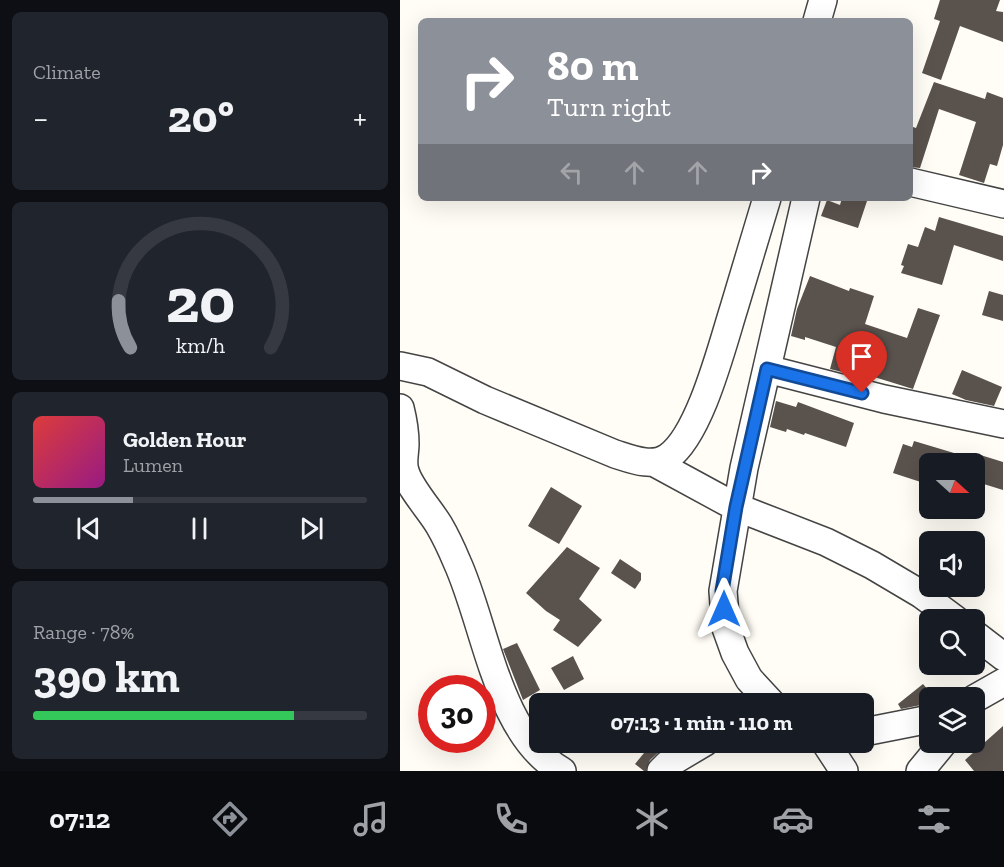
<!DOCTYPE html>
<meta charset="utf-8">
<style>
:root{--surface:#171b24;--page:#20242c;--text:#f1f3f6;--muted:#9ea1a6;--line:#363941;--accent:#8c9099}
body{margin:0;font-family:"Zilla Slab",serif;background:var(--page);color:var(--text);height:100vh;display:flex;flex-direction:column;font-size:22px;white-space:nowrap}
*{box-sizing:border-box;margin:0}
p{font-size:20px;color:var(--muted)}
.icon{flex:none;width:33px;height:33px;fill:none;stroke:currentColor;stroke-width:2;stroke-linecap:round;stroke-linejoin:round}
.map{position:relative;flex:1;overflow:hidden}
.drawer{display:flex;flex-direction:column;gap:12px;padding:12px;background:#0d0f14;width:400px}
.drawer>*{flex:none}
.banner{position:absolute;left:18px;top:18px;width:495px;height:183px;border-radius:9px;box-shadow:0 6px 24px #0002;background:#8c9099;color:#fff;overflow:hidden}
.needle{width:39px;rotate:111deg}
.fabs{position:absolute;left:519px;top:453px;display:grid;gap:12px}
.fabs a{display:grid;place-items:center;width:66px;height:66px;border-radius:9px;background:var(--surface);box-shadow:0 6px 24px #0002;font-size:30px}
.speed{position:absolute;left:18px;top:675px;display:flex;gap:12px;font-size:30px;font-weight:700;text-align:center}
.speed>*{display:grid;place-content:center;width:78px;height:78px;border-radius:50%;background:var(--surface);box-shadow:0 6px 24px #0002;line-height:1}
.speed .limit{border:9px solid #d22;background:#fff;color:#111}
.pin{position:absolute;display:grid;place-items:center;width:51px;height:51px;color:#fff;margin:-62px -26px;border-radius:50% 50% 50% 0;rotate:-45deg;box-shadow:0 0 6px #0007}
.pin .icon{rotate:45deg}
.me{position:absolute;width:66px;margin:-33px;rotate:0deg;stroke-linejoin:round;filter:drop-shadow(0 0 4px #0008)}
.turn{display:flex;align-items:center;gap:21px;height:126px;padding:0 30px;font-size:27px}
.turn .icon{width:78px;height:78px;stroke-width:2.5}
.turn b{display:block;font-size:42px;line-height:51px}
.lanes{display:flex;align-items:center;height:57px;padding:0 30px;background:#0003;justify-content:center;gap:30px;direction:ltr}
.lanes .off{opacity:.35}
.big{font-size:45px;font-weight:800;line-height:1.1}
.drawer .card{flex:1;display:flex;flex-direction:column;justify-content:center;gap:9px;min-width:0;padding:0 21px;border-radius:9px;background:var(--page)}
.drawer .dial{align-items:center;gap:0}
.dial svg{height:156px;overflow:visible;fill:none;stroke:var(--line);stroke-width:7;stroke-linecap:round;text-anchor:middle}
.dial text{fill:var(--text);stroke:none}
.song{display:flex;align-items:center;gap:18px}
.cover{width:72px;height:72px;border-radius:9px;background:linear-gradient(135deg,hsl(0 70% 55%),hsl(310 70% 35%))}
.played{height:6px;border-radius:3px;background:linear-gradient(90deg,var(--accent) 30%,var(--line) 30%)}
.keys{display:flex;justify-content:space-around;direction:ltr}
.heat{display:flex;justify-content:space-between;align-items:center;font-size:33px;direction:ltr}
.charge{height:9px;border-radius:4px;background:linear-gradient(90deg,#34c759 78%,var(--line) 0)}
.trip{position:absolute;left:129px;top:693px;width:345px;height:60px;border-radius:9px;background:var(--surface);box-shadow:0 6px 24px #0002;font-weight:800;line-height:60px;text-align:center}
.dock{display:flex;height:96px;justify-content:space-around;align-items:center;background:#090b0e;color:var(--muted)}
.dock .icon{width:42px;height:42px}
.dock .on{color:var(--accent)}
.dock b{font-size:27px;color:var(--text)}
main{display:flex;flex:1;min-height:0}
.map>svg:first-child{display:block}
.building{fill:#5a524d}
.lines{fill:none;stroke-linecap:round;stroke-linejoin:round}
.minor-casing{stroke:#444;stroke-width:30}
.minor{stroke:#fff;stroke-width:27}
.route-casing{stroke:#114b97;stroke-width:15}
.route{stroke:#1a73e8;stroke-width:10}
</style>
<main>
<section class="drawer">
<div class="card"><p>Climate</p>
<div class="heat"><a>−</a><b class="big">20°</b><a>+</a></div>
</div>
<div class="card dial"><svg viewBox="0 0 100 80">
<path d="M14 69A42 42 0 1 1 86 69"/>
<path d="M14 69A42 42 0 0 1 8 45" stroke="#8c9099"/>
<text x="50" y="56" font-size="32" font-weight="700">20</text>
<text x="50" y="72" font-size="11">km/h</text>
</svg></div>
<div class="card">
<div class="song"><i class="cover"></i><div><b>Golden Hour</b><p>Lumen</p></div></div>
<div class="played"></div>
<div class="keys"><svg class="icon" aria-label="previous" viewBox="0 0 24 24"><path d="M18 5L8 12l10 7zM5 5v14"/></svg><svg class="icon" aria-label="pause" viewBox="0 0 24 24"><path d="M8 5v14M16 5v14"/></svg><svg class="icon" aria-label="next" viewBox="0 0 24 24"><path d="M6 5l10 7-10 7zM19 5v14"/></svg></div>
</div>
<div class="card"><p>Range · 78%</p><b class="big">390 km</b><div class="charge"></div></div>
</section>
<div class="map">
<svg width="604" height="771" viewBox="0 0 604 771">
<rect width="100%" height="100%" fill="#fffdf5"/>
<path class="building" d="M540,0H600L596,11L603,12V42L560,26L541,80L522,73L540,21L534,19Z
M534,82L585,99L587,92L603,98V145L597,166L590,164L584,183L559,175L576,122L539,109L520,168L510,167V126L516,128Z
M442,198H468L458,228L421,216L427,200L440,205Z
M539,217L603,236V261L554,245L542,285L501,273L504,266L501,265L508,244L518,247L525,227L535,231Z
M410,276L449,291L450,288L474,296L465,324L507,338L518,308L540,315L513,389L471,376L470,379L430,369L436,347L405,337V340L391,336L397,309Z
M589,291L603,295V321L582,315Z
M562,370L602,387L594,406L566,400L552,394Z
M376,401L396,407L398,402L454,423L446,447L405,433L404,435L387,429L386,432L370,427Z
M514,441L574,459V453L603,462V490L574,481V462V464H530V485L493,473L503,444L512,447Z
M151,487L182,506L159,544L128,526Z
M167,547L200,568L179,599L202,620L178,647L153,630L160,620L146,611L126,593Z
M220,559L241,573V580L235,589L211,573Z
M117,643L140,690L123,700L103,649Z
M173,656L184,679L164,690L151,668Z
M523,684L534,697L530,698V701L526,704L501,709L498,704Z
M603,726V771H574L565,760Z
M253,742L262,749L250,760L246,771H244L235,764Z"/>
<g class="lines">
<g class="minor-casing">
<path id="minor" d="M417,21L423,0
M510,182L604,204
M0,366L28,372L85,400L215,454C231,459 252,468 268,457C300,435 322,346 334,308C345,271 356,235 367,198
M367,369L484,399L604,424
M0,408C3,420 5,431 5,444C5,453 2,462 5,471C9,487 30,510 39,525C46,537 52,550 57,562C86,625 97,735 162,771
M255,463L336,507L426,542L472,565L521,594L556,620
M574,634L604,657
M574,699L604,682
M372,704L349,679L335,653L326,628L323,591L344,468L406,198
M464,732L530,719
M425,742L444,771
M261,771L268,764L305,742
M520,771L544,742"/>
</g>
<use href="#minor" class="minor"/>
</g>
<g class="lines">
<g class="route-casing">
<path id="route" d="M324,609L322,591L336,507L367,369L462,393"/>
</g>
<use href="#route" class="route"/>
</g>
</svg>
<div class="fabs">
<a><svg class="needle" viewBox="-14 -14 28 28"><path d="M0-13l5 13h-10z" fill="#e53935"/><path d="M0 13l5-13h-10z" fill="#9ea1a6"/></svg></a>
<a><svg class="icon" aria-label="sound" viewBox="0 0 24 24"><path d="M4 9h4l5-4v14l-5-4H4zM17 9q2 3 0 6"/></svg></a>
<a><svg class="icon" aria-label="search" viewBox="0 0 24 24"><circle cx="10" cy="10" r="6"/><path d="M15 15l6 6"/></svg></a>
<a><svg class="icon" aria-label="layers" viewBox="0 0 24 24"><path d="M12 4l9 5-9 5-9-5zM3 14l9 5 9-5"/></svg></a>
</div>
<div class="speed"><div class="limit">30</div></div>
<div class="pin" style="left:462px;top:393px;background:#d93025"><svg class="icon" aria-label="arrive" viewBox="0 0 24 24"><path d="M6 21V4h12l-3 4 3 4H6"/></svg></div>
<svg class="me" style="left:324px;top:609px" viewBox="-20 -20 40 40"><path d="M0-17L14 15 0 8-14 15z" fill="#1a73e8" stroke="#fff" stroke-width="4"/></svg>
<div class="trip">07:13 · 1 min · 110 m</div>
<div class="banner">
<div class="turn"><svg class="icon" aria-label="right" viewBox="0 0 24 24"><path d="M7 20v-9h11M14 6l5 5-5 5"/></svg><div><b>80 m</b>Turn right</div></div>
<div class="lanes"><svg class="icon off" aria-label="left" viewBox="0 0 24 24"><path d="M17 20v-9H6M10 6l-5 5 5 5"/></svg><svg class="icon off" aria-label="ahead" viewBox="0 0 24 24"><path d="M12 20V5M6 11l6-6 6 6"/></svg><svg class="icon off" aria-label="ahead" viewBox="0 0 24 24"><path d="M12 20V5M6 11l6-6 6 6"/></svg><svg class="icon" aria-label="right" viewBox="0 0 24 24"><path d="M7 20v-9h11M14 6l5 5-5 5"/></svg></div>
</div>
</div>
</main>
<nav class="dock">
<b>07:12</b>
<svg class="icon on" aria-label="directions" viewBox="0 0 24 24"><path d="M12 3l9 9-9 9-9-9zM9 14v-3h6M13 9l2 2-2 2"/></svg>
<svg class="icon" aria-label="music" viewBox="0 0 24 24"><path d="M9 18V5l10-2v13"/><circle cx="6" cy="18" r="3"/><circle cx="16" cy="16" r="3"/></svg>
<svg class="icon" aria-label="phone" viewBox="0 0 24 24"><path d="M5 4h4l2 5-3 2q2 4 5 5l2-3 5 2v4C11 20 4 13 5 4z"/></svg>
<svg class="icon" aria-label="climate" viewBox="0 0 24 24"><path d="M12 3v18M4 7l16 10M4 17L20 7"/></svg>
<svg class="icon" aria-label="car" viewBox="0 0 24 24"><path d="M5 17H2v-5l4-1 3-4h7l3 4 3 1v5h-3M9 17h6M6 11h13"/><circle cx="7" cy="17" r="2"/><circle cx="17" cy="17" r="2"/></svg>
<svg class="icon" aria-label="filters" viewBox="0 0 24 24"><path d="M4 7h16M4 17h16"/><circle cx="9" cy="7" r="2"/><circle cx="15" cy="17" r="2"/></svg>
</nav>
